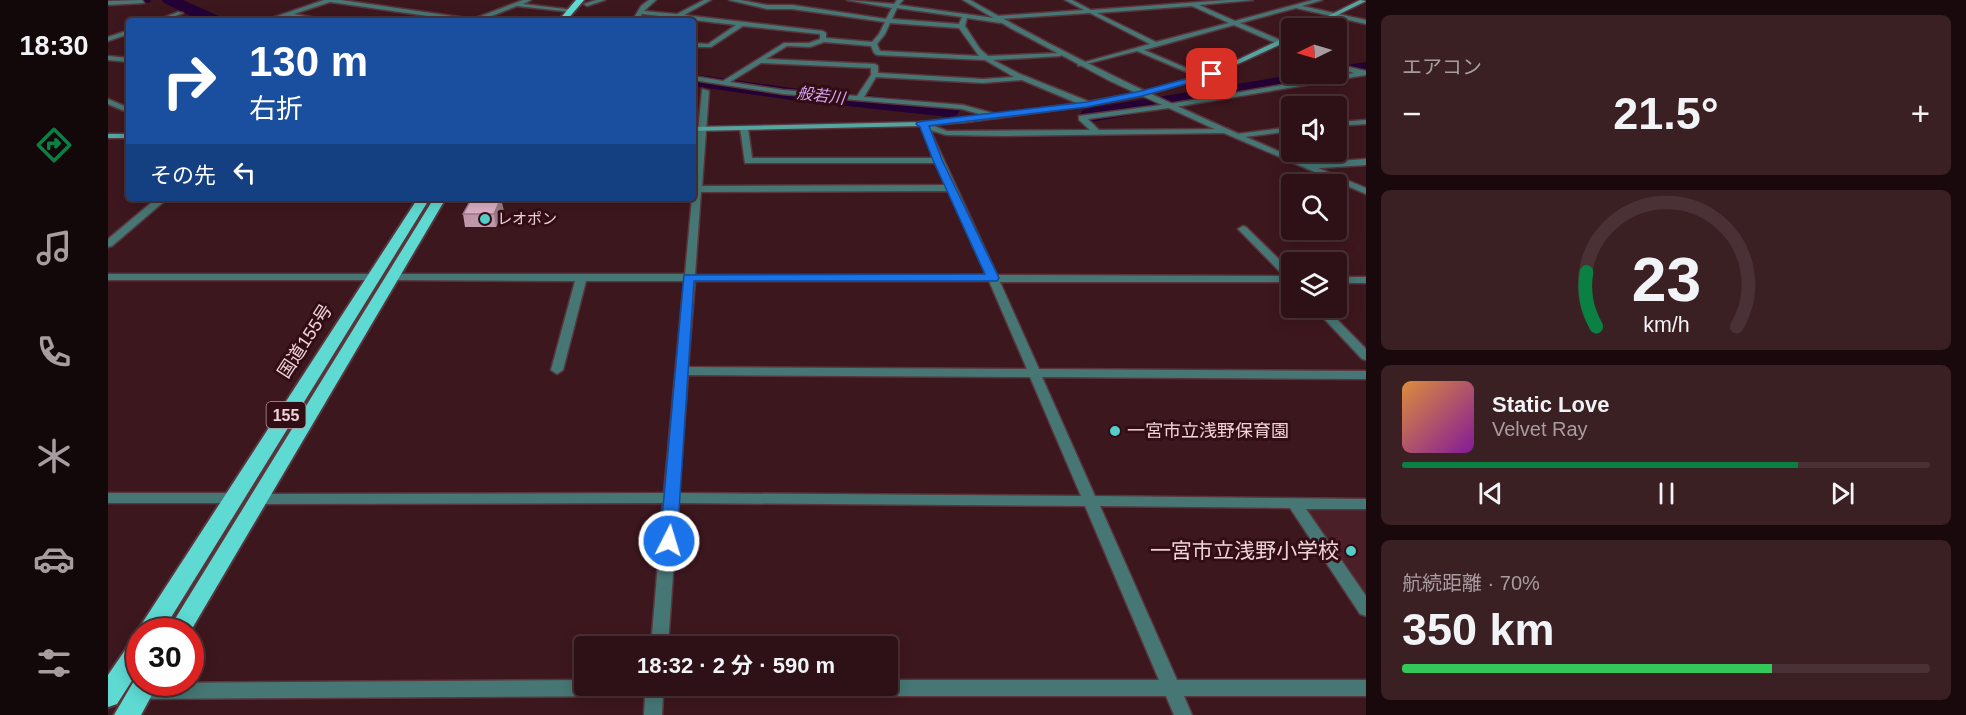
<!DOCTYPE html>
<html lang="ja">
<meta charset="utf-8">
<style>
:root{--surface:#2e1116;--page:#3a1f23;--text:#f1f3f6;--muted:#a79da1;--line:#493135;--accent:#0b8043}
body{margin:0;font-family:Helvetica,"Noto Sans JP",sans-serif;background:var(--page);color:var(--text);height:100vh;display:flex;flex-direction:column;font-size:22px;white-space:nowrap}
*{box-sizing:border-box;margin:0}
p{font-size:20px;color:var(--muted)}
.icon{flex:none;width:33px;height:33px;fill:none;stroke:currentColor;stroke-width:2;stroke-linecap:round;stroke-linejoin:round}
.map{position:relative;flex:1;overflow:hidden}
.side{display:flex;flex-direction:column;gap:15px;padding:15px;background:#19090c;width:600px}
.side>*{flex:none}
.hud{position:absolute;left:18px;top:18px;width:570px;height:183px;border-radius:6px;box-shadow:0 3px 15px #0003,0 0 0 2px var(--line);background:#1a4fa0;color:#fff;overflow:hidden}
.needle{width:39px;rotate:265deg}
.buttons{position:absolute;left:1173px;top:18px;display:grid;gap:12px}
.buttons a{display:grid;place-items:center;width:66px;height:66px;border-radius:6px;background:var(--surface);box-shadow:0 3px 15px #0003,0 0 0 2px var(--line);font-size:30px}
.speed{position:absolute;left:18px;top:618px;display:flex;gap:12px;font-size:30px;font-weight:700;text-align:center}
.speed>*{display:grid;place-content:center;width:78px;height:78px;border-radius:50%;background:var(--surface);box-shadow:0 3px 15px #0003,0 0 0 2px var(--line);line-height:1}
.speed .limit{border:9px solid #d22;background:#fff;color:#111}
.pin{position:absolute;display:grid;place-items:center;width:51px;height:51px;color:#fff;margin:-26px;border-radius:12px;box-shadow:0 3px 9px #0006}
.me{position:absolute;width:66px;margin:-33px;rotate:5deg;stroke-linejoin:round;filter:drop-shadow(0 0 4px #0008)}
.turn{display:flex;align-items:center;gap:21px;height:126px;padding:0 24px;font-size:27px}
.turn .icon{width:78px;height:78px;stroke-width:2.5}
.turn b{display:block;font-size:42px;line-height:51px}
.then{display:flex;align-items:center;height:57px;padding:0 24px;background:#0003;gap:12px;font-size:22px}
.big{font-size:45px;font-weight:700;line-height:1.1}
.side .card{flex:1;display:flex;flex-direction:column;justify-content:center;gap:9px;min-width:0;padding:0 21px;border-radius:9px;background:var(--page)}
.side .dial{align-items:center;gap:0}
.dial svg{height:156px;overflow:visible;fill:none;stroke:var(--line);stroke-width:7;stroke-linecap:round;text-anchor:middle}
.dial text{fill:var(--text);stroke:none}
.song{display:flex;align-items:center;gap:18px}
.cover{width:72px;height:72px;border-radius:9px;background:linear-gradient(135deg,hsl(30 70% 55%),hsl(290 70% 35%))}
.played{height:6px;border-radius:3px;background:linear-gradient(90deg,var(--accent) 75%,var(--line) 75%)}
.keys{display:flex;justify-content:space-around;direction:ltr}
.heat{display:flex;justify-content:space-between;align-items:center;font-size:33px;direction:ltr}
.charge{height:9px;border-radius:4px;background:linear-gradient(90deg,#34c759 70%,var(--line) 0)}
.trip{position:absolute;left:466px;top:636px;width:324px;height:60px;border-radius:6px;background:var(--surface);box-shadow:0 3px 15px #0003,0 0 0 2px var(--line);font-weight:700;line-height:60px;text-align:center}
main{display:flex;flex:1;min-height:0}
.menu{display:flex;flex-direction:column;width:108px;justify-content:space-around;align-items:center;background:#120709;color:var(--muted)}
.menu .icon{width:42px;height:42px}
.menu .on{color:var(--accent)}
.menu b{font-size:27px;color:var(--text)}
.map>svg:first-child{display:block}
.built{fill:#4b1f28}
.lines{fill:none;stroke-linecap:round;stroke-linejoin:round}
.stream{stroke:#230135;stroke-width:3}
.river{fill:#230135;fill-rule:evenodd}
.minor-casing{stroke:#59353c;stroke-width:3}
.tertiary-casing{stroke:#59353c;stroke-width:3}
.secondary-casing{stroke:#59353c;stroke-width:3}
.trunk-casing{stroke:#59353c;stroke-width:4}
.minor{fill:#467774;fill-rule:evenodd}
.tertiary{fill:#467774;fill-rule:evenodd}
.secondary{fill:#53a6a1;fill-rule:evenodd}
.trunk{fill:#5edad3;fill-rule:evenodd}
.wall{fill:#bf97a9}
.shaded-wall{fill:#9b7b8a}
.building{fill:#deb0c5;stroke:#9b7b8a;stroke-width:1.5}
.route{fill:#1a73e8;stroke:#114b97;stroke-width:1.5}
.poi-dot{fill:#54cdc6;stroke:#320d15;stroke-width:2}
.labels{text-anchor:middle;stroke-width:6;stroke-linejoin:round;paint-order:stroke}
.far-poi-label{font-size:15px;fill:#efd4d7;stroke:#320d15;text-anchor:start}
.far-water-label{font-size:16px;font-style:italic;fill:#d6a8f8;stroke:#320d15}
.shield{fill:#320d15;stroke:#b6989d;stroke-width:1.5}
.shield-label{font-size:16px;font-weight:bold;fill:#efd4d7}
.street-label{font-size:18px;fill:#efd4d7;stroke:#320d15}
.poi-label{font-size:18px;fill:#efd4d7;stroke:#320d15;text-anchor:start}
.near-poi-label{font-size:21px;fill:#efd4d7;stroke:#320d15;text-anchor:end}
</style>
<main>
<nav class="menu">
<b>18:30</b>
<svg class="icon on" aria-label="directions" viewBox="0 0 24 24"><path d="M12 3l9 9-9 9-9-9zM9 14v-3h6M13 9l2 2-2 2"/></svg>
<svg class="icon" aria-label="music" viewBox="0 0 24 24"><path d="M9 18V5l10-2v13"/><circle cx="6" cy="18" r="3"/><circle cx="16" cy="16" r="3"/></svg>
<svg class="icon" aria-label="phone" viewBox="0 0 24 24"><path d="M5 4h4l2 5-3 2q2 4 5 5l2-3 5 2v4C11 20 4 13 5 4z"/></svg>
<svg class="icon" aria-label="climate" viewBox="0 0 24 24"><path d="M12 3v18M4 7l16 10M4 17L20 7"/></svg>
<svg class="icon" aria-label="car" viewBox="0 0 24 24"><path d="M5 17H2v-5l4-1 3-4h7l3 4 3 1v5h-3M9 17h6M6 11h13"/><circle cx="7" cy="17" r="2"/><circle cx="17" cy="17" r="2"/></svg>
<svg class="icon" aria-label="filters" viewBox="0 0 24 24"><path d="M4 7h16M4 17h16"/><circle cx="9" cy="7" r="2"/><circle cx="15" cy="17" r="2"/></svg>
</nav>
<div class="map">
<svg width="1258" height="715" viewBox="0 0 1258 715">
<rect width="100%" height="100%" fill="#3d171e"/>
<path class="built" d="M1197,508H1258V593Z"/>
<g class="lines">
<path class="stream" d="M28,1H41"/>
<path class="river" d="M54,0H75L113,17L116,21H93L56,3Z
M1258,62V74L983,122L975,120L972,115L975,110L983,108L1190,74H1228V67Z
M585,74L683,88L841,103L849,105L852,110L849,115L841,117L683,100L585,86Z"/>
<g class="minor-casing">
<path id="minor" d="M34,0L36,3L0,5V1Z
M216,0H233L365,19L415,0H423L415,4L466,10L463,12L409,6L371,21H354L222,2L186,14L226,21C212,21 190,15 178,16C170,17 164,21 155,21Z
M488,0H497L479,6L476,4Z
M541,0H548L536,11L569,14L596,0H603L576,15L715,31L718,33V38L764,42L771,34L777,22L684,9H659L621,0H632L659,5H684L778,19L784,8L739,0L786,4L789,0H795L791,5L886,18L889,16L976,10L957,0H964L983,10L1119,0H1145L1091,5L1127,21L1205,0H1214L1194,6L1258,20V24L1188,8L1132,23L1184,45V50L1126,25L1036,50L1097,76L1098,77L1095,79L1029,51L970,66V64L1042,44L982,13L893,19L895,21L892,23L859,18L857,26L872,49L880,56L954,53V55L952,56L885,60L912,74L982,102V106H976L914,80L875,83L768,77L756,97L855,105L888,114L889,116L885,118L854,109L675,94L585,80V76L615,81L676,43H701L712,39V34L635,26L603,47H585V43L600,44L628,25L534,14L530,21H524L533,6ZM1084,6L1121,23L1048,42L989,13ZM789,8L854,17L851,24L784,19ZM782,23L851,28L871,56L772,51L769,44L777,34ZM716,42L763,46L766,53L769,55L877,60L906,77L875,79L770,73V66L767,64L658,59L679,46L702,47ZM653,63H654L763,68V75L749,96L675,90L622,82Z
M70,12L75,13L55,21H47Z
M464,19L467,20L468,21H461Z
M21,30V34L0,41V37Z
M0,56L21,58V62L0,60Z
M1228,64L1258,71V75L1061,108L980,119L991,130L1120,129V133H1117L897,136L838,135L822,130L889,275L1176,276L1132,231L1130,229L1135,226L1138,227L1184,272V282H892L931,369L1258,371V379L934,377L987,496L1258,499V509H1198L1258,596V616L1252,614L1182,508L992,506L1069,680H1258V696H1076L1084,715H1066L1058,696H555L554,715H536L537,696L34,699L28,697L25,691L28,685L34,683L477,680V686H780V680H1051L977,506L570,503L560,646H543L555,503L150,504L145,503L143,499L145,495L150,494L556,493L576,281H478L455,370L449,374L443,370L467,281L284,280L279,277L284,274H577L594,89L601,91L594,186L837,185L827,163H637L632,128L636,126L640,128L644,158H825L813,127L809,124L810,122H816L839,131L982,130L971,120V116L1061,104L1246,73L1228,68ZM840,191L878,275H587L593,192ZM587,281H881L919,369L580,367ZM580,375L922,377L973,496L571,493Z
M0,99L21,108V113L0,104Z
M1258,120V124L1228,126V122Z
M1184,127V131L1129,138L1125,136L1129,134Z
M1258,159V165L1199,169L1195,166L1199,163Z
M49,198H60L4,246L0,247V239Z
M0,274H266L271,277L266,280H0Z
M1228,277H1258V283H1228Z
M1206,308H1218L1258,349V360L1254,359Z
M0,493H125L130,494L132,498L130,502L125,503H0Z"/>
</g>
<g class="tertiary-casing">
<path id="tertiary" d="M855,0H862C989,73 1123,132 1258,188V194L1102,127L1002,81L904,29Z"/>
</g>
<g class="secondary-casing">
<path id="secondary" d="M1252,0L1258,1L1203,28H1196Z
M1184,34V39L1106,75L1034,96L979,106L859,122L812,126L585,131V127L812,122L859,118L979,102L1033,92L1102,73Z
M0,134H21V138H0Z"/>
</g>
<g class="trunk-casing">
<path id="trunk" d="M468,0H476L458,21H450Z
M310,198H322L54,632H32V636L29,632L33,625Z
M326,198H338L82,632H59Z
M32,637V668L9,704L0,707V675L24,640Z
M30,674L32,682H51L33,715H6Z"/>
</g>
<use href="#minor" class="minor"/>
<use href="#tertiary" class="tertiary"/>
<use href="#secondary" class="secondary"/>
<use href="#trunk" class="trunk"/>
</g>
<path class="wall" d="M396,211L388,227H357L355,214Z"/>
<path class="shaded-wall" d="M393,198L396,211L388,227L386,214Z"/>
<path class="building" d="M364,198H393L386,214H355Z"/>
<path class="route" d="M1104,72L1107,73V76L1034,96L979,107L821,126L834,160L891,278L889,281H586L569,541L567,546L561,548L554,546L552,541L576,275L877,274L825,160L812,127L808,124L809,122L979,102L1033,91Z"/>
<g class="poi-dot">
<circle cx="377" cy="219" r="6"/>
<circle cx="1007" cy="431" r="6"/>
<circle cx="1243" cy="551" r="6"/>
</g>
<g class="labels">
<g class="far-poi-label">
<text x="389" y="224">レオポン</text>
</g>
<g class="far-water-label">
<text transform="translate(713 95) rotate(7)" y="6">般若川</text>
</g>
<rect class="shield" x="158.5" y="402" width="39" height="26" rx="4.5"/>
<g class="shield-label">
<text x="178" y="421">155</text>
</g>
<g class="street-label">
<text transform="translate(197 341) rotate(-57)" y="6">国道155号</text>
</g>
<g class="poi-label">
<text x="1019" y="437">一宮市立浅野保育園</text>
</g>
<g class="near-poi-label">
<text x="1231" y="558">一宮市立浅野小学校</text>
</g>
</g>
</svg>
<div class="buttons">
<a><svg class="needle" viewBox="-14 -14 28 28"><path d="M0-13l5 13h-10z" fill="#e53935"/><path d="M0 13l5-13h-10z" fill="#a79da1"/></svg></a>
<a><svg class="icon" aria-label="sound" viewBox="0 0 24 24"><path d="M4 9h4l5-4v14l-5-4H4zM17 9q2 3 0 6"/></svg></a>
<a><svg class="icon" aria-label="search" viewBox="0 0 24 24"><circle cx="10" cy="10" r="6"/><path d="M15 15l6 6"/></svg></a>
<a><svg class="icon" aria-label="layers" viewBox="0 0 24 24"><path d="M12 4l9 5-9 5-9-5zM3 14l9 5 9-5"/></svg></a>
</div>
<div class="speed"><div class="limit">30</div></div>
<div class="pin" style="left:1104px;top:74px;background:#d93025"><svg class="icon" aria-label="arrive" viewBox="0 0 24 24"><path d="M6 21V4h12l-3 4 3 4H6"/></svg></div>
<svg class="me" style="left:561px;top:541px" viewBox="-20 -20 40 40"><circle r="17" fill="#1a73e8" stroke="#fff" stroke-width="3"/><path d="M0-11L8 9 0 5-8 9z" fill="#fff"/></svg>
<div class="trip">18:32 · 2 分 · 590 m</div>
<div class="hud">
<div class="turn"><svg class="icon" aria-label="right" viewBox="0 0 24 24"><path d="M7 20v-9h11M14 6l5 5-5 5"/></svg><div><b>130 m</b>右折</div></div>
<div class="then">その先<svg class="icon" aria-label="left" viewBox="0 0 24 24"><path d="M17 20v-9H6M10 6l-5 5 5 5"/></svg></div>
</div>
</div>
<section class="side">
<div class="card"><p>エアコン</p>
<div class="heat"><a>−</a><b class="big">21.5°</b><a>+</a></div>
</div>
<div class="card dial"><svg viewBox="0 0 100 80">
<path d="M14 69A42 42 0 1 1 86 69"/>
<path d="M14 69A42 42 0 0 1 9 41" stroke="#0b8043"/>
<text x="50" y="56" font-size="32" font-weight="700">23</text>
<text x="50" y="72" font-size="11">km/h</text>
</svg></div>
<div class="card">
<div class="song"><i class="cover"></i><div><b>Static Love</b><p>Velvet Ray</p></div></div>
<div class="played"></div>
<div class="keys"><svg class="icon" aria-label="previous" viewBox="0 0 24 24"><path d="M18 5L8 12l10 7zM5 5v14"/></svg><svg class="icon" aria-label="pause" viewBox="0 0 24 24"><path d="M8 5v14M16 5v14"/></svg><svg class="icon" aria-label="next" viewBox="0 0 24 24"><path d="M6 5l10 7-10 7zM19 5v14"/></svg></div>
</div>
<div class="card"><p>航続距離 · 70%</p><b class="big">350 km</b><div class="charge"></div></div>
</section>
</main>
